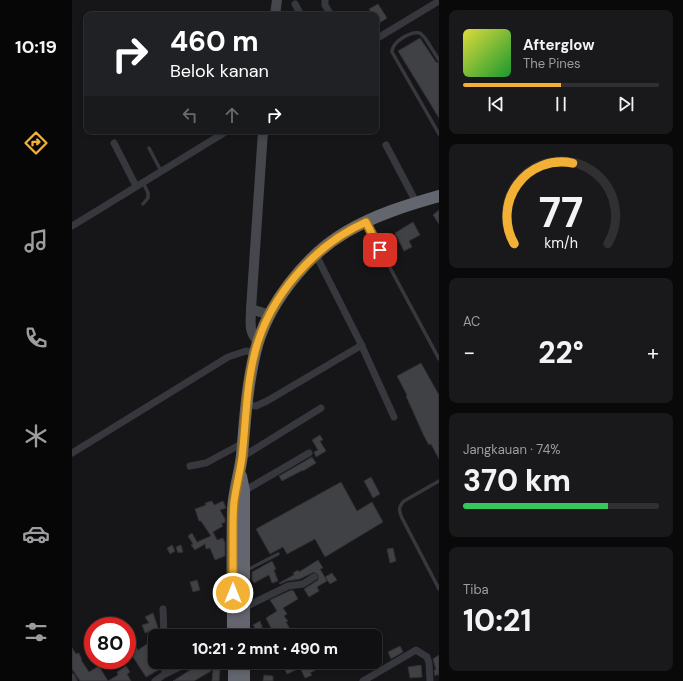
<!DOCTYPE html>
<html lang="id">
<meta charset="utf-8">
<style>
:root{--surface:#101012;--page:#19191b;--text:#f1f3f6;--muted:#9c9d9f;--line:#303032;--accent:#f2b134}
body{margin:0;font-family:"DM Sans",sans-serif;background:var(--page);color:var(--text);height:100vh;display:flex;flex-direction:column;font-size:15px;white-space:nowrap}
*{box-sizing:border-box;margin:0}
p{font-size:13px;color:var(--muted)}
.icon{flex:none;width:22px;height:22px;fill:none;stroke:currentColor;stroke-width:2;stroke-linecap:round;stroke-linejoin:round}
.map{position:relative;flex:1;overflow:hidden}
.details{display:flex;flex-direction:column;gap:10px;padding:10px;background:#09090a;width:244px}
.details>*{flex:none}
.banner{position:absolute;left:12px;top:12px;width:295px;height:122px;border-radius:8px;box-shadow:0 2px 6px #0003,0 0 0 1px var(--line);background:#202124;color:#fff;overflow:hidden}
.speed{position:absolute;left:12px;top:617px;display:flex;gap:8px;font-size:20px;font-weight:700;text-align:center}
.speed>*{display:grid;place-content:center;width:52px;height:52px;border-radius:50%;background:var(--surface);box-shadow:0 2px 6px #0003,0 0 0 1px var(--line);line-height:1}
.speed .limit{border:6px solid #d22;background:#fff;color:#111}
.pin{position:absolute;display:grid;place-items:center;width:34px;height:34px;color:#fff;margin:-17px;border-radius:8px;box-shadow:0 2px 6px #0006}
.me{position:absolute;width:44px;margin:-22px;rotate:0deg;stroke-linejoin:round;filter:drop-shadow(0 0 3px #0008)}
.turn{display:flex;align-items:center;gap:14px;height:84px;padding:0 20px;font-size:18px}
.turn .icon{width:52px;height:52px;stroke-width:2.5}
.turn b{display:block;font-size:28px;line-height:34px}
.lanes{display:flex;align-items:center;height:38px;padding:0 20px;background:#0003;justify-content:center;gap:20px;direction:ltr}
.lanes .off{opacity:.35}
.big{font-size:30px;font-weight:800;line-height:1.1}
.details .widget{flex:1;display:flex;flex-direction:column;justify-content:center;gap:6px;min-width:0;padding:0 14px;border-radius:8px;background:var(--page)}
.details .dial{align-items:center;gap:0}
.dial svg{height:104px;overflow:visible;fill:none;stroke:var(--line);stroke-width:7;stroke-linecap:round;text-anchor:middle}
.dial text{fill:var(--text);stroke:none}
.song{display:flex;align-items:center;gap:12px}
.cover{width:48px;height:48px;border-radius:6px;background:linear-gradient(135deg,hsl(60 70% 55%),hsl(130 70% 35%))}
.played{height:4px;border-radius:2px;background:linear-gradient(90deg,var(--accent) 50%,var(--line) 50%)}
.keys{display:flex;justify-content:space-around;direction:ltr}
.heat{display:flex;justify-content:space-between;align-items:center;font-size:22px;direction:ltr}
.charge{height:6px;border-radius:3px;background:linear-gradient(90deg,#34c759 74%,var(--line) 0)}
.trip{position:absolute;left:76px;top:629px;width:234px;height:40px;border-radius:8px;background:var(--surface);box-shadow:0 2px 6px #0003,0 0 0 1px var(--line);font-weight:800;line-height:40px;text-align:center}
main{display:flex;flex:1;min-height:0}
.menu{display:flex;flex-direction:column;width:72px;justify-content:space-around;align-items:center;background:#060607;color:var(--muted)}
.menu .icon{width:28px;height:28px}
.menu .current{color:var(--accent)}
.menu b{font-size:18px;color:var(--text)}
.map>svg:first-child{display:block}
.building{fill:#404145;stroke:#303034}
.lines{fill:none;stroke-linecap:round;stroke-linejoin:round}
.lane{stroke:#37383d;stroke-width:3.5}
.street{stroke:#37383d;stroke-width:7}
.secondary{stroke:#45474d;stroke-width:10}
.highway{stroke:#63666e;stroke-width:12}
.route-casing{stroke:#9d7322;stroke-width:10}
.route{stroke:#f2b134;stroke-width:7}
</style>
<main>
<nav class="menu">
<b>10:19</b>
<svg class="icon current" aria-label="directions" viewBox="0 0 24 24"><path d="M12 3l9 9-9 9-9-9zM9 14v-3h6M13 9l2 2-2 2"/></svg>
<svg class="icon" aria-label="music" viewBox="0 0 24 24"><path d="M9 18V5l10-2v13"/><circle cx="6" cy="18" r="3"/><circle cx="16" cy="16" r="3"/></svg>
<svg class="icon" aria-label="phone" viewBox="0 0 24 24"><path d="M5 4h4l2 5-3 2q2 4 5 5l2-3 5 2v4C11 20 4 13 5 4z"/></svg>
<svg class="icon" aria-label="climate" viewBox="0 0 24 24"><path d="M12 3v18M4 7l16 10M4 17L20 7"/></svg>
<svg class="icon" aria-label="car" viewBox="0 0 24 24"><path d="M5 17H2v-5l4-1 3-4h7l3 4 3 1v5h-3M9 17h6M6 11h13"/><circle cx="7" cy="17" r="2"/><circle cx="17" cy="17" r="2"/></svg>
<svg class="icon" aria-label="filters" viewBox="0 0 24 24"><path d="M4 7h16M4 17h16"/><circle cx="9" cy="7" r="2"/><circle cx="15" cy="17" r="2"/></svg>
</nav>
<div class="map">
<svg width="367" height="681" viewBox="0 0 367 681">
<rect width="100%" height="100%" fill="#161618"/>
<path class="building" d="M306,4L315,18L306,24L304,21V15H301L297,9Z
M348,38L364,62L367,63V118L326,51Z
M367,210V224L361,215Z
M341,222L348,235L337,241L340,247L332,251L323,233Z
M349,363L367,395V459L359,444L357,445L352,436L334,396L335,395L325,376Z
M248,435L251,440L248,441L254,451L244,457L242,452L246,450L240,440Z
M240,457L244,463L231,471V470L210,481L207,476Z
M299,477L308,494L301,498L292,481Z
M269,482L285,511L300,502L311,522L253,557L243,539L215,554L211,547L198,554L184,529Z
M140,501L142,505L151,501L154,508L148,510L153,519V522L149,524L151,526L141,532L145,540L151,538L153,543V556L143,560L138,548L134,549L133,544L123,550L119,545L121,544L116,536L120,533L125,542L139,536L129,521H127L123,509L134,505L133,503Z
M100,545L103,551L98,554L95,548Z
M109,545L111,552L106,553L104,547Z
M321,548L324,561L318,563L315,549Z
M246,560L251,568L248,569L255,581L245,587L247,591L237,597L232,589L246,580V575L242,572L228,579L215,581L208,584L207,583L222,575L221,573L226,570L227,572Z
M200,561L204,569L202,570L206,581L200,583L197,575L182,583L180,580V572Z
M260,573L265,580L258,584L253,577Z
M125,580L128,590L121,592L118,582Z
M221,590L226,599L211,608L215,614L212,616L216,621L214,622L222,636H212L210,632L203,636L194,618L205,611L198,600L217,591Z
M81,613L86,628L73,633L70,625L77,623L73,617Z
M188,621L193,636H180V634L185,632L181,625Z
M249,628L254,636H237L242,633Z
M83,639V647L78,651L88,669L74,677L57,651L64,647L66,650Z
M328,646L331,652L319,659L316,652Z
M0,648L4,654L7,653L10,660H9L17,672L27,666L36,681L46,675L45,672L54,666L58,672L55,674L59,681H8L0,669Z
M367,655V676L366,674L363,676L362,670H364L361,659Z
M128,662H135L139,671L122,681H101L118,670L117,668Z
M209,662H259L238,673L240,675L233,678L228,668L215,674Z
M349,665L350,677L338,678L336,667Z
M141,668L148,669L147,681H140Z
M192,675L201,676V681H191Z"/>
<g class="lines">
<path class="lane" d="M367,60L353,38L348,33C338,31 320,42 320,52L367,134
M77,148L89,171
M71,204L76,198V193L71,182
M294,223L367,359
M367,481L332,501C326,507 327,511 330,518L367,589
M175,570L206,554"/>
<path class="street" d="M253,0V5L259,15
M223,4L229,15
M304,39L367,1
M42,143L64,186
M314,145L344,202
M0,226L155,131
M244,255L288,342L322,417
M174,405L184,406L195,401L290,345
M0,453L156,357L174,351L183,352
M170,457L249,408
M118,466L134,463L171,443
M172,491L237,453
M173,607L216,586L231,584L242,577
M91,609L92,636
M93,662V674
M0,677L2,681
M83,681L93,674L118,662
M291,681L344,650L355,657L357,663L358,681"/>
<path class="secondary" d="M203,15L205,0
M179,309L198,315
M186,341C176,332 179,322 179,309L191,131"/>
<path class="highway" d="M169,476L172,491V636
M161,636C161,594 160,551 161,509C162,490 168,473 170,455C173,421 175,386 183,353C194,306 233,256 274,232C303,215 335,205 367,196
M162,662V681
M172,662V681"/>
</g>
<g class="lines">
<g class="route-casing">
<path id="route" d="M161,593C161,572 161,552 161,532C161,522 161,512 162,502C164,487 168,472 170,457C174,422 174,386 183,352C197,297 242,245 294,222L308,250"/>
</g>
<use href="#route" class="route"/>
</g>
</svg>
<div class="speed"><div class="limit">80</div></div>
<div class="pin" style="left:308px;top:250px;background:#d93025"><svg class="icon" aria-label="arrive" viewBox="0 0 24 24"><path d="M6 21V4h12l-3 4 3 4H6"/></svg></div>
<svg class="me" style="left:161px;top:593px" viewBox="-20 -20 40 40"><circle r="17" fill="#f2b134" stroke="#fff" stroke-width="3"/><path d="M0-11L8 9 0 5-8 9z" fill="#fff"/></svg>
<div class="trip">10:21 · 2 mnt · 490 m</div>
<div class="banner">
<div class="turn"><svg class="icon" aria-label="right" viewBox="0 0 24 24"><path d="M7 20v-9h11M14 6l5 5-5 5"/></svg><div><b>460 m</b>Belok kanan</div></div>
<div class="lanes"><svg class="icon off" aria-label="left" viewBox="0 0 24 24"><path d="M17 20v-9H6M10 6l-5 5 5 5"/></svg><svg class="icon off" aria-label="ahead" viewBox="0 0 24 24"><path d="M12 20V5M6 11l6-6 6 6"/></svg><svg class="icon" aria-label="right" viewBox="0 0 24 24"><path d="M7 20v-9h11M14 6l5 5-5 5"/></svg></div>
</div>
</div>
<section class="details">
<div class="widget">
<div class="song"><i class="cover"></i><div><b>Afterglow</b><p>The Pines</p></div></div>
<div class="played"></div>
<div class="keys"><svg class="icon" aria-label="previous" viewBox="0 0 24 24"><path d="M18 5L8 12l10 7zM5 5v14"/></svg><svg class="icon" aria-label="pause" viewBox="0 0 24 24"><path d="M8 5v14M16 5v14"/></svg><svg class="icon" aria-label="next" viewBox="0 0 24 24"><path d="M6 5l10 7-10 7zM19 5v14"/></svg></div>
</div>
<div class="widget dial"><svg viewBox="0 0 100 80">
<path d="M14 69A42 42 0 1 1 86 69"/>
<path d="M14 69A42 42 0 0 1 59 7" stroke="#f2b134"/>
<text x="50" y="56" font-size="32" font-weight="700">77</text>
<text x="50" y="72" font-size="11">km/h</text>
</svg></div>
<div class="widget"><p>AC</p>
<div class="heat"><a>−</a><b class="big">22°</b><a>+</a></div>
</div>
<div class="widget"><p>Jangkauan · 74%</p><b class="big">370 km</b><div class="charge"></div></div>
<div class="widget"><p>Tiba</p><b class="big">10:21</b></div>
</section>
</main>
